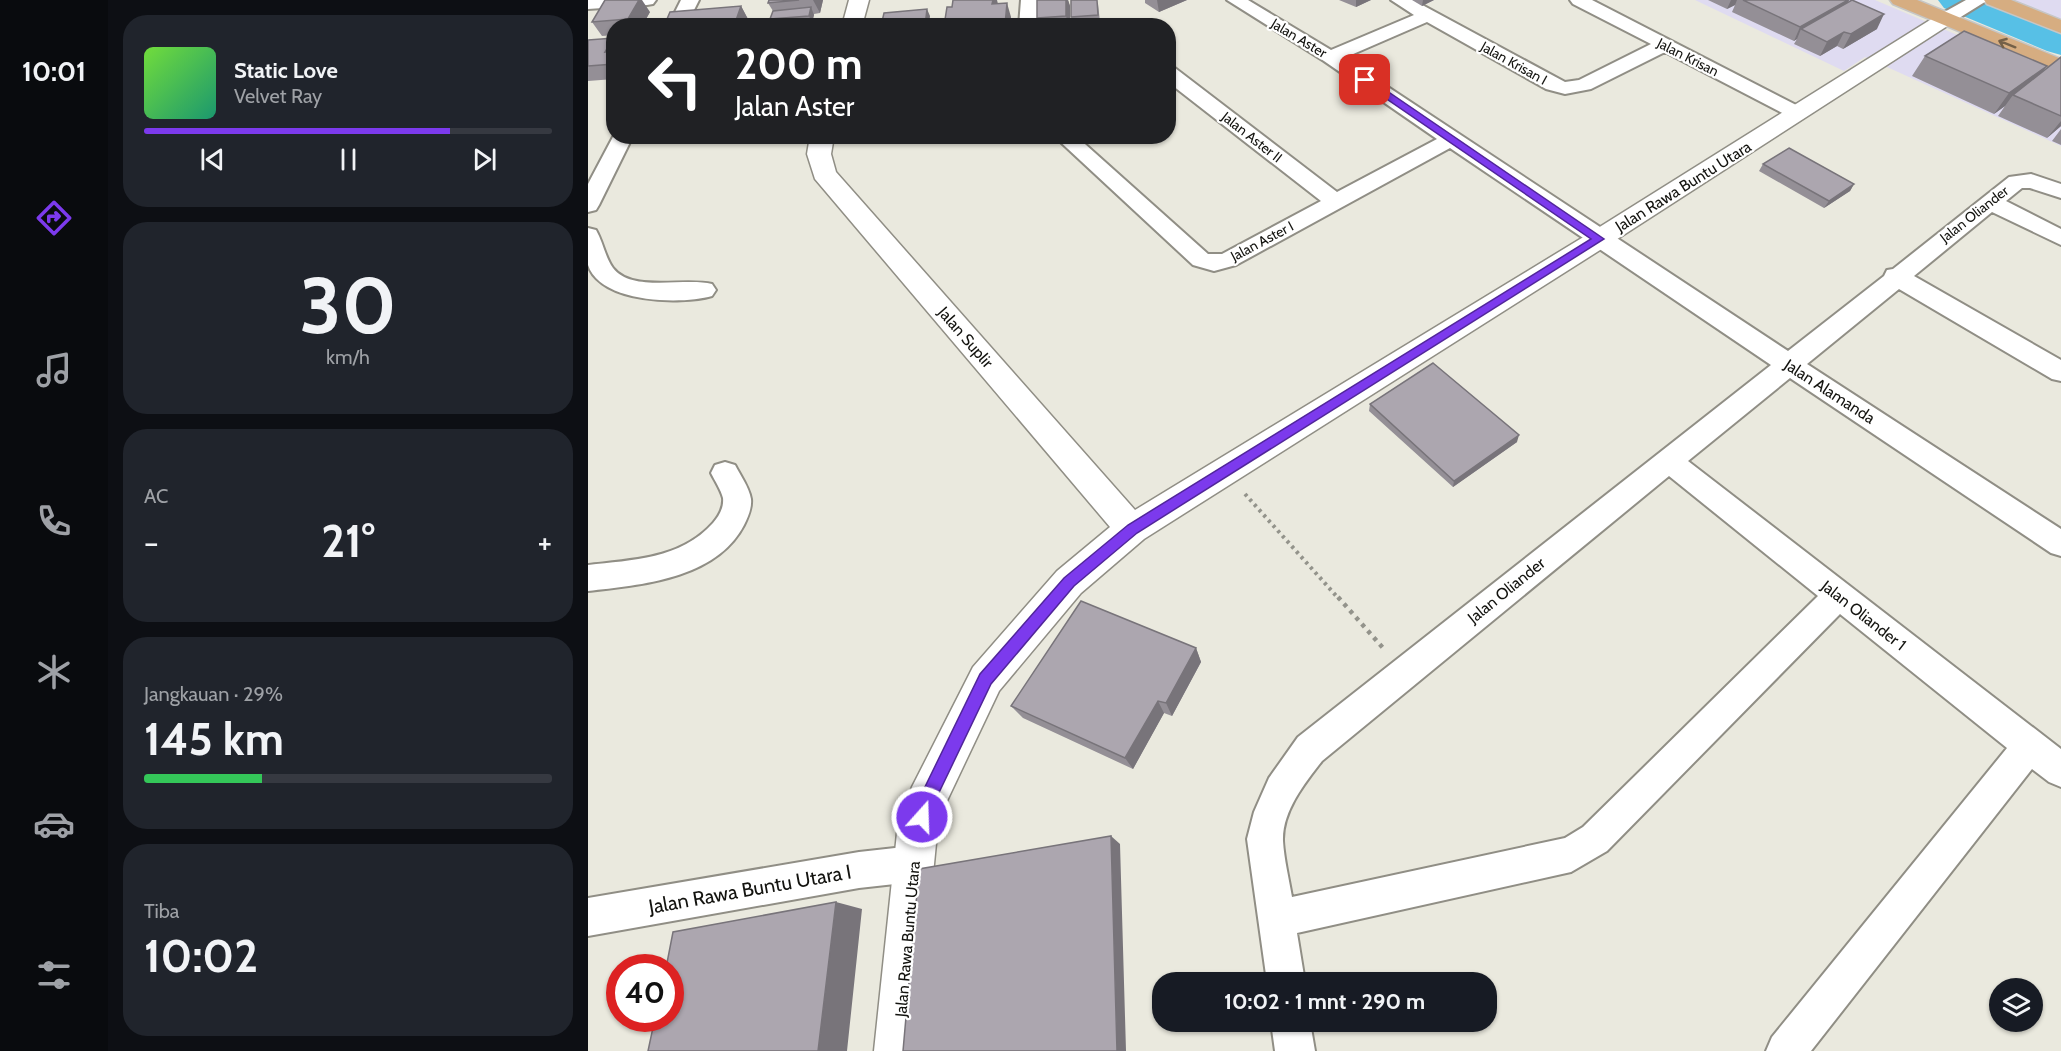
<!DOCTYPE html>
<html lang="id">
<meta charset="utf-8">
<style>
:root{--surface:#171b24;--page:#20242c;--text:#f1f3f6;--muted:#9ea1a6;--line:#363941;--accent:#7c3aed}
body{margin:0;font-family:Cabin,sans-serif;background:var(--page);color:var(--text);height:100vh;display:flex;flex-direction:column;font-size:22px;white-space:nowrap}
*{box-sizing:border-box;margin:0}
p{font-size:20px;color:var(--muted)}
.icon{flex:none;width:33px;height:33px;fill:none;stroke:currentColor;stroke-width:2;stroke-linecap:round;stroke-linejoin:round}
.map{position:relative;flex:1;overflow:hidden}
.panel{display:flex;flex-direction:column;gap:15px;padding:15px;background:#0d0f14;width:480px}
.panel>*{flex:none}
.guide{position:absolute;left:18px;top:18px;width:570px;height:126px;border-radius:24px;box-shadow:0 2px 4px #0004;background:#202124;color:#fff;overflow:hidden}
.tools{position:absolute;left:1401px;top:978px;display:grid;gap:12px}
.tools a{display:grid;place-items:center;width:54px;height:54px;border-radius:50%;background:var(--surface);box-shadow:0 2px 4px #0004;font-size:30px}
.speed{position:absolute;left:18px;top:954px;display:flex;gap:12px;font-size:30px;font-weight:700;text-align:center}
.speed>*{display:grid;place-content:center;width:78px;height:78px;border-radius:50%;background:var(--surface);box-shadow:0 2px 4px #0004;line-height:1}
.speed .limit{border:9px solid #d22;background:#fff;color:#111}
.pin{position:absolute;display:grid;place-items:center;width:51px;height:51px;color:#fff;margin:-26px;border-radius:12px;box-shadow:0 3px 9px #0006}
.me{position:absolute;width:66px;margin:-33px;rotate:20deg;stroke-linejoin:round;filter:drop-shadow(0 0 4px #0008)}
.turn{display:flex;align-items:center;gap:21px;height:126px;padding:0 30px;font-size:27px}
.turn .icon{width:78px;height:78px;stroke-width:2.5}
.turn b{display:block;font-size:42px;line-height:51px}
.big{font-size:45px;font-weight:800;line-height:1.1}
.panel .card{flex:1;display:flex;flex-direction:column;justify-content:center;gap:9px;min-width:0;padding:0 21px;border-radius:24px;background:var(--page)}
.panel .dial{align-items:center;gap:0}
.dial b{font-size:78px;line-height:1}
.song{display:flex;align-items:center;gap:18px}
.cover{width:72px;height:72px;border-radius:9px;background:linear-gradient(135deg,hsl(100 70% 55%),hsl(160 70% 35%))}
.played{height:6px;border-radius:3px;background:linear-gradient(90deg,var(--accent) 75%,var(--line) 75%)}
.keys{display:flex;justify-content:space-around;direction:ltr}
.heat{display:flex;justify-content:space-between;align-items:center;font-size:33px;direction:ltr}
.charge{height:9px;border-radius:4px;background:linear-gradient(90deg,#34c759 29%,var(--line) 0)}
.trip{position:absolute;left:564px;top:972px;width:345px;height:60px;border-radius:24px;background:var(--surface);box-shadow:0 2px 4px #0004;font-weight:800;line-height:60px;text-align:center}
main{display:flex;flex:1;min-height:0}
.dock{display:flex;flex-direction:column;width:108px;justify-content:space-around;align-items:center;background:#090b0e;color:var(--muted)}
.dock .icon{width:42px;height:42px}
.dock .on{color:var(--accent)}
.dock b{font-size:27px;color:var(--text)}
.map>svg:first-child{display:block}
.commercial{fill:#dfdbf1}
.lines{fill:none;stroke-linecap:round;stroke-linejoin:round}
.river{fill:#57c0e6;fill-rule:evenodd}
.street-casing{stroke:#908e85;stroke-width:4}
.secondary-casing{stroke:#908e85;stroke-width:3}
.primary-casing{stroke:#c6c6c5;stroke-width:3}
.path-far1{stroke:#93938b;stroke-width:4;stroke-dasharray:3 4;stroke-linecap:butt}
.path{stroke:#93938b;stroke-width:4.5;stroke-dasharray:4 5;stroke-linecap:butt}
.street{fill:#fff;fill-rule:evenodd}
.secondary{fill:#fff;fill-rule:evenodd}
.primary{fill:#d6ad81;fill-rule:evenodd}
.wall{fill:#948f96}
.shaded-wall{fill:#78747a}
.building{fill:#aca6af;stroke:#78747a;stroke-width:1.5}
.oneway{stroke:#746048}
.route{fill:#7c3aed;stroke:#51269a;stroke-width:1.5}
.labels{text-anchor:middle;stroke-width:4.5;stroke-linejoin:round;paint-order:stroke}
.far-street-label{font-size:14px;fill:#13130f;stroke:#fff}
.street-label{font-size:16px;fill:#13130f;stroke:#fff}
.near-street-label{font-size:20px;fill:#13130f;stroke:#fff}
</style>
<main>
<nav class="dock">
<b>10:01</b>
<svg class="icon on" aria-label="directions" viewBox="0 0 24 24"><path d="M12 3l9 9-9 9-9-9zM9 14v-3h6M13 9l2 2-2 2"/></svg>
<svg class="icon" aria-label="music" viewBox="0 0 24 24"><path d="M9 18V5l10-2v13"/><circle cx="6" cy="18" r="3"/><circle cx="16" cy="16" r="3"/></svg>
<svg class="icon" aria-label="phone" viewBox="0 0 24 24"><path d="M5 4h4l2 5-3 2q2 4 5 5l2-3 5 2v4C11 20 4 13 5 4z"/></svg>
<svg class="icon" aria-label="climate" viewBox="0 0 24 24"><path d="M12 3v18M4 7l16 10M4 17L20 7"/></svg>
<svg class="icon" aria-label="car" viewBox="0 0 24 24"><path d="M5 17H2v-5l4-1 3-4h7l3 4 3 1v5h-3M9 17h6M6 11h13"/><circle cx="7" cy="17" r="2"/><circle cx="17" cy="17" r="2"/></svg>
<svg class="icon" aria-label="filters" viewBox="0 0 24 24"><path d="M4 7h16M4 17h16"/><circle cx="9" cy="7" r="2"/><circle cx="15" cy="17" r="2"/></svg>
</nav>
<section class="panel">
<div class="card">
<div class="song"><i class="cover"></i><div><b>Static Love</b><p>Velvet Ray</p></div></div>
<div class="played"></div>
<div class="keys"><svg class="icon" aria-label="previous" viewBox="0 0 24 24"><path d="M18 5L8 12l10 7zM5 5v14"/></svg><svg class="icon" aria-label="pause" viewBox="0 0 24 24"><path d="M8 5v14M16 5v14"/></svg><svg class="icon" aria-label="next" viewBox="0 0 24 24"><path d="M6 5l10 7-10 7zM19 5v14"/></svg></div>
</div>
<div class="card dial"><b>30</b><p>km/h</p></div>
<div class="card"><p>AC</p>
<div class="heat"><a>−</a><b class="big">21°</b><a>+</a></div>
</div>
<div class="card"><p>Jangkauan · 29%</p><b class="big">145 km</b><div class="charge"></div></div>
<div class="card"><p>Tiba</p><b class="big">10:02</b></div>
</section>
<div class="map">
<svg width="1473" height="1051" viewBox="0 0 1473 1051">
<rect width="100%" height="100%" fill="#eae9de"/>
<path class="commercial" d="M1107,0H1287L1473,79V146L1277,57L1256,71Z
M1421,0H1473V21Z"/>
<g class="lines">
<path class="river" d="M1350,0H1402L1473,29V55L1459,51L1356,8Z"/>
<g class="street-casing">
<path id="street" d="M0,0H68L65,4L59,5L0,9Z
M93,0H111L98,26H80Z
M433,0H451L449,26H431Z
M639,0H660L743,50L826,15L803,0H825L977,82L991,80L1063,44L985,4L982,0H1004L1216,109L1219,113L1216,117H1202L1077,52L1003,89L977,94L958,89L839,22L756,58L1200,351L1296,276L1299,270L1305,269L1421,177L1443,174L1473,184V198L1442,188H1434L1418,201L1473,229V245L1404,212L1326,276L1473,360V381L1464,379L1311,289L1219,364L1473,529V556L1463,553L1202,378L1100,461L1473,749V787L1461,782L1444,769L1223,1051H1178L1184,1037L1419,748L1252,614L1019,851L983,872L709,933L717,982H679L659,839L666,812L681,778L710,737L1183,365L862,148L648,265L626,271L605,265L466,136H488L620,254H634L733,201L580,82V67L587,68L749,192L849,139L736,61ZM1081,476L1230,596L995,827L977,838L704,897C701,879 696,859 695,841C694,811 717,783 734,761Z
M1378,0H1400L1363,23H1351L1348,19L1351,15Z
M26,135L45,136L11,205L8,210L0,212V184Z
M0,228L8,230C15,242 17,257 25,268C44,293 97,277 124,284L128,290L124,296C93,305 12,303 0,265C0,255 0,239 0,228Z
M137,462L147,465C152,475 161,487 163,499C164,508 160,517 156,525C128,579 53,585 0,591V565C44,560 93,559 125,523C131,516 136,508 135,498C133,490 127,481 123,473L127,465Z
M325,846L338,851L343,864L338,877L325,882L271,888L0,936V898L271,852Z
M683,1022H722L727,1051H687Z"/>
</g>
<g class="secondary-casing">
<path id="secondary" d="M261,0H281L274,26H254Z
M1357,13L1364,15L1367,19L1364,23L1020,245L556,539L493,593L411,691L357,805L349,833L346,864L332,1051H286L309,833L324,787L385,667L469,571L522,527L227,179L219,154L222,136H246L243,154L248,172L547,510L1002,233L1350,15Z"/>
</g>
<g class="primary-casing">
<path id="primary" d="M1302,0H1329L1473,59V73L1305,4Z
M1396,0H1423L1473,20V33L1399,4Z"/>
</g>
<path class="path-far1" d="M657,494L751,599"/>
<path class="path" d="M750,597L796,649"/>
<use href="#street" class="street"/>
<use href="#secondary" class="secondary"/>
<use href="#primary" class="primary"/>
</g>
<path class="wall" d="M181,0H235L232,13L226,14L224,23L76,26L153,6L161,21L160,24L183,22L182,19L185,11L180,3Z
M449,0H480L482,6V26H451L449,18Z
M557,0H599L571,12L557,3Z
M751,0H783L768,7Z
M824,0H846L834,6Z
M1120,0H1261L1259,3L1289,29L1255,49L1249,46L1232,56L1206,44L1209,39L1206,41L1144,12L1147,5L1139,9Z
M510,4L512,22L485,25L483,17Z
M62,12L54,26H26V35L14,36L4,22Z
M26,39V79L0,81V40Z
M1337,56L1455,71L1473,57V126L1459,138L1410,116L1417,106L1406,114L1324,76Z
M1473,129V145L1464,141Z
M1175,164L1266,184L1262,191L1236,208L1171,171Z
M782,404L929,442L865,487L781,411Z
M608,648L613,662L584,716L576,713L545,769L435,718L423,706Z"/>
<path class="shaded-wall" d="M51,0H54L62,12L54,26H45L40,19Z
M225,0H235L232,13Z
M405,0H409L410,4H404Z
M478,0H480L482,6V26H481L478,16Z
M569,0H599L571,12Z
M768,0H783L768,7Z
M835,0H846L834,6Z
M1143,0H1149L1147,5L1139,9Z
M1260,0H1261L1254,13L1213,29L1209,39L1206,41L1212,27Z
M419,3L423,17L422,26H417Z
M153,6L161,21L160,26H146Z
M223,7L226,15L224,23L221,16Z
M339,9L342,16L341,26H337Z
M1296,14L1289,29L1255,49L1263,34Z
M218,19L221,26H216Z
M1256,32L1249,46L1232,56L1239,42Z
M25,38L26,39V63L17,52Z
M1459,66L1443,87L1425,95L1417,106L1406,114L1421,93Z
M1473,121V126L1459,138Z
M1266,184L1262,191L1236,208L1241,201Z
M931,435L929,442L865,487L866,481Z
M608,648L613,662L584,716L578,703Z
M570,701L576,713L545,769L537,758Z
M523,836L532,844L538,1051H529Z
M248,902L274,909L259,1051H230Z"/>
<path class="building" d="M17,0H51L40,19L4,22Z
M181,0H211L180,3Z
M365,0H405L404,4L419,3L417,25L356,26L359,7H364Z
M449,0H478V16L449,18Z
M483,0H509L510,15L483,17Z
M1155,0H1260L1212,27Z
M1264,0L1296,14L1263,34L1256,32L1239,42L1213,29Z
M153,6L146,26H76L82,12Z
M223,7L221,16L182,19L185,11Z
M339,9L337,26H293L296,13Z
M218,19L216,26H158L159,24Z
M1376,31L1459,66L1421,93L1337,56Z
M25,38L17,52L26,51V64L0,66V40Z
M1473,57V116L1425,95Z
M1201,148L1266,184L1241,201L1175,164Z
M845,363L931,435L866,481L782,404Z
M493,601L608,648L578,703L570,701L537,758L423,706Z
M523,836L529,1051H315L331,869Z
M248,902L230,1051H60L67,1018H82V968H78L85,932Z"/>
<defs><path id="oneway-shaft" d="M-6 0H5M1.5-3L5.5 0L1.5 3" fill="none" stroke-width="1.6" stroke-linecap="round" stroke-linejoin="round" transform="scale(1.5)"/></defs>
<use class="oneway" href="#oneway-shaft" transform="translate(1419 44) rotate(-158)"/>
<path class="route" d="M774,78H780L1016,239L549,533L486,586L403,684L346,803L340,823L334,825L328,823L326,817L333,795L392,674L476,578L540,525L1003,239L774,82Z"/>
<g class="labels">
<g class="far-street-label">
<text transform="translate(711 38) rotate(31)" y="5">Jalan Aster</text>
<text transform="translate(1100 57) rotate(27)" y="5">Jalan Krisan</text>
<text transform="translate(926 63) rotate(29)" y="5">Jalan Krisan I</text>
<text transform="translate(664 137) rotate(38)" y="5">Jalan Aster II</text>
<text transform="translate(1386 214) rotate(-38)" y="5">Jalan Oliander</text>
<text transform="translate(674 241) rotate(-28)" y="5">Jalan Aster I</text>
</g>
<g class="street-label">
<text transform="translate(1095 186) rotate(-32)" y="6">Jalan Rawa Buntu Utara</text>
<text transform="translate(378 337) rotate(49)" y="6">Jalan Suplir</text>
<text transform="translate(1242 391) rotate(33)" y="6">Jalan Alamanda</text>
<text transform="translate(918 590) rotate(-39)" y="6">Jalan Oliander</text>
<text transform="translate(1276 615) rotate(38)" y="6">Jalan Oliander 1</text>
<text transform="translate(319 939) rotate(-85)" y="6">Jalan Rawa Buntu Utara</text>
</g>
<g class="near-street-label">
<text transform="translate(162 889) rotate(-10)" y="7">Jalan Rawa Buntu Utara I</text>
</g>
</g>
</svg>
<div class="tools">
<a><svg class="icon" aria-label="layers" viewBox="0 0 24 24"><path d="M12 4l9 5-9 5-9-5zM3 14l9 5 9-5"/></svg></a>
</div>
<div class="speed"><div class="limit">40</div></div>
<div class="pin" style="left:777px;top:80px;background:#d93025"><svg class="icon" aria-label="arrive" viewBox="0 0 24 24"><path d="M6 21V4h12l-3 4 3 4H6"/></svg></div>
<svg class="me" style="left:334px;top:817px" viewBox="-20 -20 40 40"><circle r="17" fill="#7c3aed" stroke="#fff" stroke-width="3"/><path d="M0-11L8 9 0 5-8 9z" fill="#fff"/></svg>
<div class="trip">10:02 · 1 mnt · 290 m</div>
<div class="guide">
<div class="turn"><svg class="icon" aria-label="left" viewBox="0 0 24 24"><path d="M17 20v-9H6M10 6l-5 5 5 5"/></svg><div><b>200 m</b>Jalan Aster</div></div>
</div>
</div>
</main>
